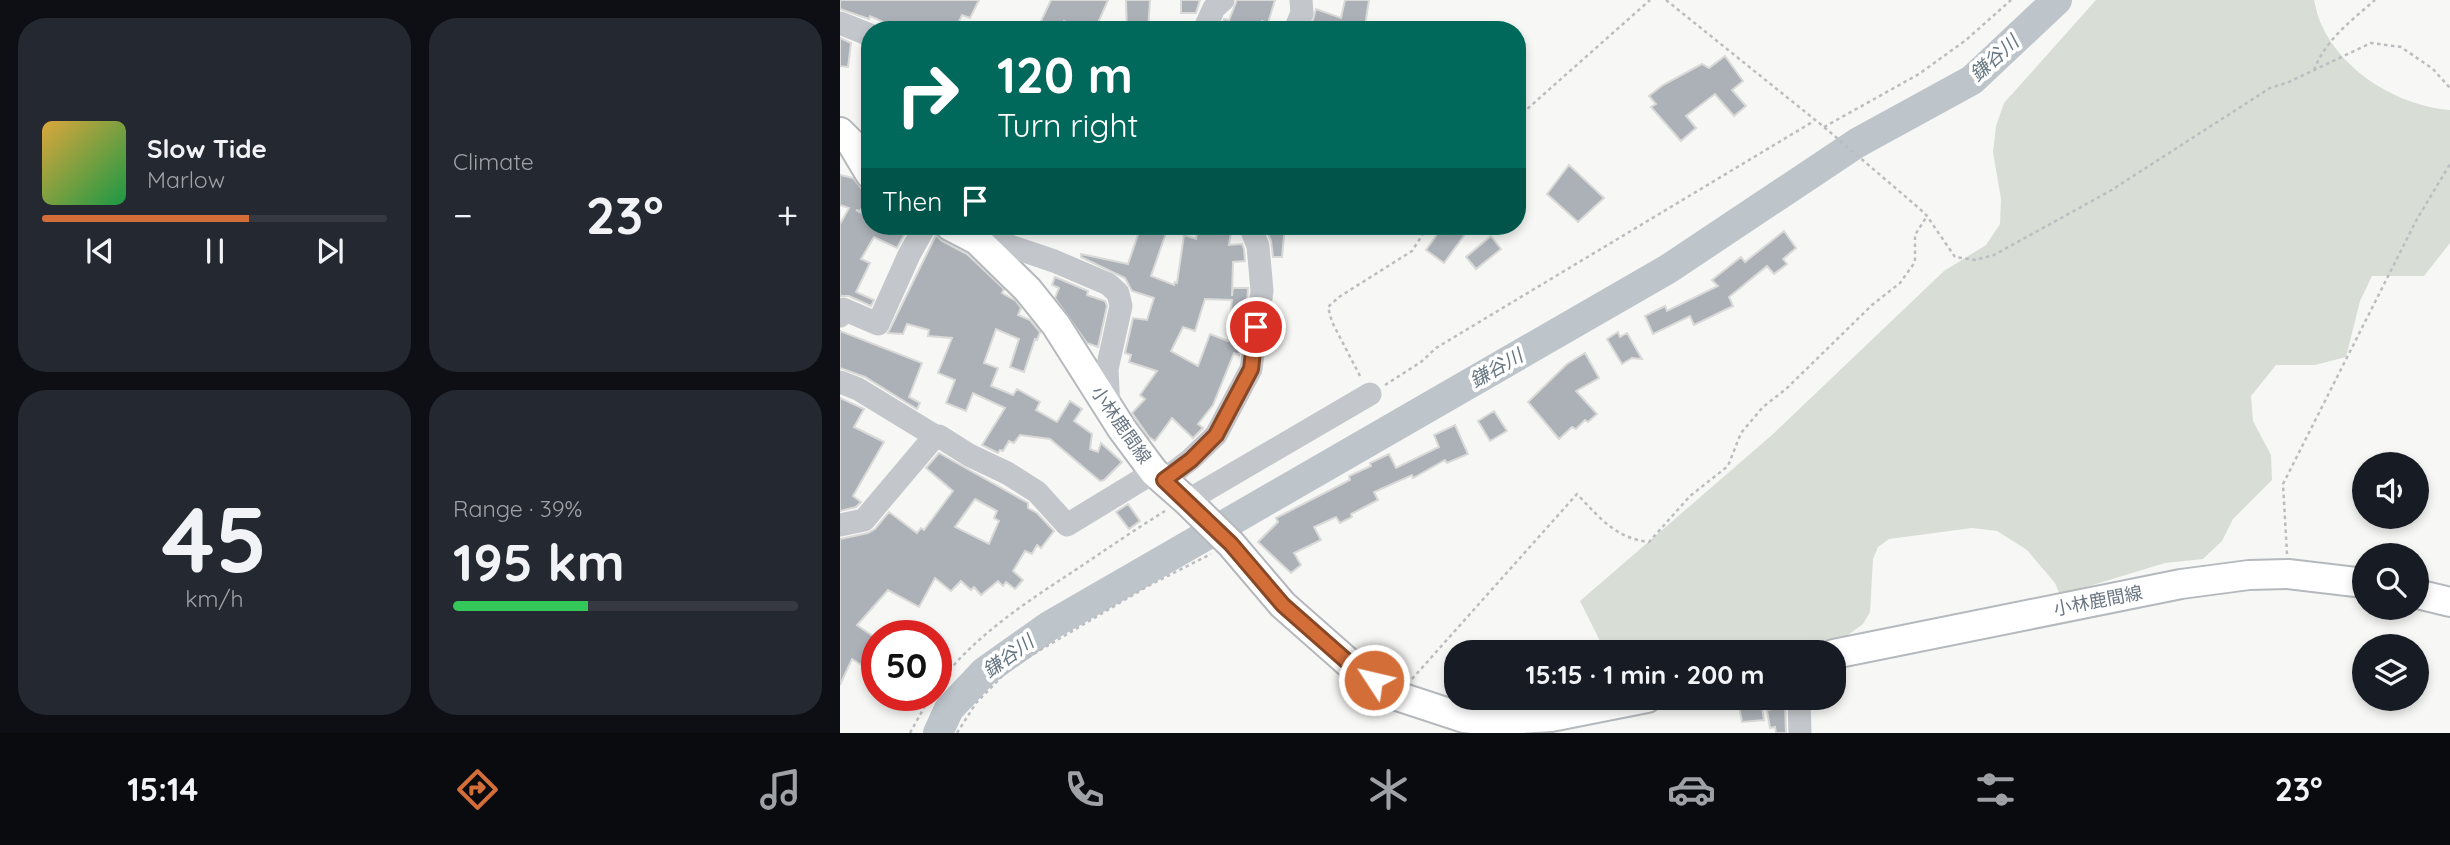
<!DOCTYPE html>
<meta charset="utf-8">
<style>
:root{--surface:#171b24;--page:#242831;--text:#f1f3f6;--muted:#9ea1a6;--line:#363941;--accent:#d36e39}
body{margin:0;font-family:Quicksand,"Noto Sans JP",sans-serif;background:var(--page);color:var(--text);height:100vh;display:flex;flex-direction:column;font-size:26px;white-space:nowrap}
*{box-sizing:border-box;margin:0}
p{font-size:23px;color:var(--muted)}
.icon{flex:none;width:38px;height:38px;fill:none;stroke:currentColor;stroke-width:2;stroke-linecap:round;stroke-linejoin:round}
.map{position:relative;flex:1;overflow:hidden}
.sheet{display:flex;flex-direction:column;gap:18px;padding:18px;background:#0d0f14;width:840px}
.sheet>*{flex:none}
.banner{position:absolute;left:21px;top:21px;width:665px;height:214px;border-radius:28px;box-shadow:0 4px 10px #0003;background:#00695c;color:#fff;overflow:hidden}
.controls{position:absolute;left:1512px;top:452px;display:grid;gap:14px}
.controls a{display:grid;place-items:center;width:77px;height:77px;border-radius:50%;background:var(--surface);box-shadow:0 4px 10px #0003;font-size:35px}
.speed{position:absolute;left:21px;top:620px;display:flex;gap:14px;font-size:35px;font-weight:700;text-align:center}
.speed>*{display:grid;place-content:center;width:91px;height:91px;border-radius:50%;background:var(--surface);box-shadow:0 4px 10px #0003;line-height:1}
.speed .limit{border:10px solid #d22;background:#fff;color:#111}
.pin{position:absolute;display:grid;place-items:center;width:60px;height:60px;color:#fff;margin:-30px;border:4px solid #fff;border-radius:50%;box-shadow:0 2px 7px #0007}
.me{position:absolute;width:77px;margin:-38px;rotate:305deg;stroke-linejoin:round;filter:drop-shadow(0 0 5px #0008)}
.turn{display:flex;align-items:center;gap:24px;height:147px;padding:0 21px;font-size:32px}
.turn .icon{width:91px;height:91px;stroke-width:2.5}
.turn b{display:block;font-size:49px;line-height:60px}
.then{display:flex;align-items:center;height:66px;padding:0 21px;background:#0003;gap:14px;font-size:26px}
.big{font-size:52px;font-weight:700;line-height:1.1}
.sheet .card{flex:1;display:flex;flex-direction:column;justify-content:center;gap:10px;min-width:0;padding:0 24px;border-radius:28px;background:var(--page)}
.sheet .dial{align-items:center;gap:0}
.dial b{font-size:91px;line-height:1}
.song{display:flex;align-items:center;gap:21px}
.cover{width:84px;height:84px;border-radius:10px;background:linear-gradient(135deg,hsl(40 70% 55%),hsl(140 70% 35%))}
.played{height:7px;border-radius:4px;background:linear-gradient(90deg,var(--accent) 60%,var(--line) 60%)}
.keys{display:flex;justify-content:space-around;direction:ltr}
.heat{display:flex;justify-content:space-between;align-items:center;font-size:38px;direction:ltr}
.charge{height:10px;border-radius:5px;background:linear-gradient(90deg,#34c759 39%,var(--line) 0)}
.sheet .tiles{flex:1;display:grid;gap:18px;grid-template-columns:repeat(2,1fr)}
.trip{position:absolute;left:604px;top:640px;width:402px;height:70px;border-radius:28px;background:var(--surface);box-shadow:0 4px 10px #0003;font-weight:700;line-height:70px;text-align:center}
.menu{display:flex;height:112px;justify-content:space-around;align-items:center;background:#090b0e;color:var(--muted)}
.menu .icon{width:49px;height:49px}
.menu .current{color:var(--accent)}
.menu b{font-size:32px;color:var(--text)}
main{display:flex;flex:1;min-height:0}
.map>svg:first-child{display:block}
.green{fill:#d8ded6}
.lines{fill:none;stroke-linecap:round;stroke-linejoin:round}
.river{stroke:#bdc5cb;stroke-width:30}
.building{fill:#abb1b7;stroke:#d9d9d7;stroke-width:2;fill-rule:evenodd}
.major-casing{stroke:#b5b8bc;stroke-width:32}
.path{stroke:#bbbdc0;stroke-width:2.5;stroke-dasharray:3.5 3.5;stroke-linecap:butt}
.minor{stroke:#c3c6ca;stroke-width:23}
.major{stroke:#fff;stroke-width:28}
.route-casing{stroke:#894825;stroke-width:18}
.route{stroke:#d36e39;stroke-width:12}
.labels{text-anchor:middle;stroke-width:7;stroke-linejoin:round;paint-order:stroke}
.street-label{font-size:18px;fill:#697583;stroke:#fff}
.water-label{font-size:19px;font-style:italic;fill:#65757f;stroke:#fff}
</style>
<main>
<section class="sheet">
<div class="tiles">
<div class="card">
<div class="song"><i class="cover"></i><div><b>Slow Tide</b><p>Marlow</p></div></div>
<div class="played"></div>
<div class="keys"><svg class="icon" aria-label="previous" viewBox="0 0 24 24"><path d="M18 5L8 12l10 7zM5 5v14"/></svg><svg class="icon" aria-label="pause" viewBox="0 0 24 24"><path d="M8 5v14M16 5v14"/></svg><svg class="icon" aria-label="next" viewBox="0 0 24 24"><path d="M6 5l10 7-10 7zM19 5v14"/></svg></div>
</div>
<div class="card"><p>Climate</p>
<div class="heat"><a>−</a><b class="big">23°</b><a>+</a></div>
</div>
<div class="card dial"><b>45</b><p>km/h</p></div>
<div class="card"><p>Range · 39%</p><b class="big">195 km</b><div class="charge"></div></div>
</div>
</section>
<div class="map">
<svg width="1610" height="733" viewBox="0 0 1610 733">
<rect width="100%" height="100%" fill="#f7f7f5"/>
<path class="green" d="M1256,0H1474C1476,9 1478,18 1482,26C1504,73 1559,106 1610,110V243L1584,276H1532L1520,301L1506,357L1475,365H1436L1411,396L1413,421L1431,455L1432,480L1393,519L1382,541L1363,559L1325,563L1220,595L1215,583L1187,550L1157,531L1132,528L1049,539L1038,547L1033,559L1030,612L1023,624L1001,640L949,653H766L740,601L932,435L1104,271L1146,245L1160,224L1161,199L1153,152L1156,126L1164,103Z"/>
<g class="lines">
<path class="river" d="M98,733L109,709L144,672L209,626L828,269L1017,143L1132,80L1217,0"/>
</g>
<path class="building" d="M0,0H139L130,18L122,15L115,30H61L30,16L29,19L0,9Z
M211,0H268L255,30H237L224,21L219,30L201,21Z
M286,0H310L308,30H287Z
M341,0H360L356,13H341Z
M397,0H435L428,23L422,21L419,30H379L384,19L389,20Z
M505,0H529L525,26L530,27L529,30H470L476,9L501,18Z
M0,38L11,43L8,67L0,66Z
M885,56L903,81L892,90L906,106L894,116L875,94L846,116L856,128L841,141L811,107L816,104L809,96L823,85L862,64L869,68Z
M729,165L764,198L738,222L707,194Z
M0,175L13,178L21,188L30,191V195L20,211L16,210L30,217V226H69L57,248L34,237L21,259L30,263L16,292L34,300L31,306L9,296H0V224L9,208L0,205Z
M301,226L326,233L311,276L334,285L335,282L337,283L344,235L356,239L358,228L391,233L389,245L402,244L404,249L405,261L393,262L392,296L393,288H408V291L399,355L394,353L373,405L358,424L363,428L353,438L332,418L315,441L309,437L292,413L305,399L300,395L317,371L289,362L291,355L285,353L293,318L307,320L314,298L292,291L285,278L241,257V254L288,264ZM365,299L392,300L388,341L370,334L358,366L331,351L343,327L355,331Z
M425,226H445L442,257H433L431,241Z
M603,226H631L604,263L586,250Z
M944,231L956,248L943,259L947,264L934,274L927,266L889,297L893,306L854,325L850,316L813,334L805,316L825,306L827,311L878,286L872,280L901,257L905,262Z
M96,235L102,241L127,254L164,289L162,293L176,301L181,308L178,315L190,320L200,332L197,340L195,339L184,372L170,367L179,339L156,329L144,363L158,368L151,386L173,395L177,389L200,402L196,410L217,422L230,401L242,409L234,421L252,434L250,449L258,452L261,443L282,462L264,480L260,481L210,439L180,435L174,443L169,441L163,451L160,450L158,453L142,445L165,408L133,393L126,411L106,403L115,380L98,373L112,338L88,336L89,330L67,324L63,334L48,333Z
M651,236L661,249L636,269L626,257Z
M215,277L248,291L247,295L265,301L267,306L258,347L247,343L215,298L219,288L212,285Z
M0,331L82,363L69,397L80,403L77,409L25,377L0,368Z
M778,332L780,337L787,333L802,359L792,358L782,364L767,339Z
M745,353L759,378L736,391L757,414L748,422L745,420L736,429L732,427L719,439L688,402L727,364Z
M0,398L24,409L14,427L44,442L13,496L21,502L16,507L0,511Z
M654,411L667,431L650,441L638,421Z
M615,425L628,454L607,463L605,460L573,478L572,475L534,492L538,500L511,514L512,517L500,523L496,517L474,527L481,540L454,553L461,565L451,573L418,542L438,522L436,518L510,480L509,476L531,466L530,463L549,454L556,468L599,447L594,435Z
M99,453L188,503V508L197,513L214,531L201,548L197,545L192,554L185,551L173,571L183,580L175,589L166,582L163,586L158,581L141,595L134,587L131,590L121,581L111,591L95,578L79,607L48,590L17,625L37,639V659L31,656L23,666L12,659L0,685V539L28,533L35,529L49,512L77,533L81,528L84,530L113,491L86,468ZM135,499L157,511L154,518L159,521L149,544L115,527Z
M288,504L300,521L289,529L276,512Z
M916,698V703L921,702L924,720L902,722L898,701Z
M945,707L946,733H936L935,727L930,728L927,710Z"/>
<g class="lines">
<g class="major-casing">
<path id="major" d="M0,132L12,144L30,174
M110,226L137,240L188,290L216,325L282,429L314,472L347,501L391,544L443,605L510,664L557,696L624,718L649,721L711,717L807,698
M1577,594L1610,602
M994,654L1341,584L1409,575L1448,574L1524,583"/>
</g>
<path class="path" d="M826,0L984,127L1080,209L1087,216L1115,257L1135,260L1154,255L1270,191L1430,88L1449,82L1531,43L1561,47L1593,69L1610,88
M1474,70C1486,39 1511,21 1535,0
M677,118L810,0
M984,127L1079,74L1126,40L1171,0
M520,376L492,322L488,307L499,297L572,251L588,226
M545,385L581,362L596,348L974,121
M1447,554L1443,484L1577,219L1610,164
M572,679L737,494C760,518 775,538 809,542L850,496L888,466L901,433L923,407L946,389L1032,305L1060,283L1075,262V235L1087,216
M96,687C133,636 188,601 240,567C268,548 296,529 325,511
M70,733L91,695
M117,733L136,703L170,668L308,586L371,554"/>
<path class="minor" d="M0,23L30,35
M364,30L374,8L383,0
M455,30L462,13L461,0
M137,240L158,242L214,261L268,284L278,293L281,306L267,369L269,411
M0,316L3,309L38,324L69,255L85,226
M0,382L18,389L95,436H99L129,455L167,473L197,492L227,525L314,472
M324,480L351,459L376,435L411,369L422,291L418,246L410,226
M347,501L530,394
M0,525L24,520L95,436
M959,698L960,733"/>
<use href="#major" class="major"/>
</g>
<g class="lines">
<g class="route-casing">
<path id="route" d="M416,327L411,369L376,435L351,460L324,480L391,544L443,605L510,664L534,680"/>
</g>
<use href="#route" class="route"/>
</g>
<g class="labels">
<g class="street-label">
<text transform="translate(281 425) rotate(55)" y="6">小林鹿間線</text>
<text transform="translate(1258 601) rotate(-11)" y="6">小林鹿間線</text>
</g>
<g class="water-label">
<text transform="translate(1154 58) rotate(-42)" y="7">鎌谷川</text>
<text transform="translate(656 368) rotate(-30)" y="7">鎌谷川</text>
<text transform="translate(168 656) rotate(-36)" y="7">鎌谷川</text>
</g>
</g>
</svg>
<div class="controls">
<a><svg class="icon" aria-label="sound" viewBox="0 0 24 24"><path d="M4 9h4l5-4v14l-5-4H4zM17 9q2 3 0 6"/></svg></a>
<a><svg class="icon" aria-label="search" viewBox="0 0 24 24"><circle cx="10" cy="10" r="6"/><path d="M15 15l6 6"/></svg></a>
<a><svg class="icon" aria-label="layers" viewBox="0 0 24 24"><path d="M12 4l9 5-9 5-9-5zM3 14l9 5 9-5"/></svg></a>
</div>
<div class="speed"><div class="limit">50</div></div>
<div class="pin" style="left:416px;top:327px;background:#d93025"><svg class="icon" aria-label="arrive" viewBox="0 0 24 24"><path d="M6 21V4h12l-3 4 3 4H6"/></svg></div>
<svg class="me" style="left:534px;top:680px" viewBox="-20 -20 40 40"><circle r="17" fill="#d36e39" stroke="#fff" stroke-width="3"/><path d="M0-11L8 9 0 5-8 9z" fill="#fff"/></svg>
<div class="trip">15:15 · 1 min · 200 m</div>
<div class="banner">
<div class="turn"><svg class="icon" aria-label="right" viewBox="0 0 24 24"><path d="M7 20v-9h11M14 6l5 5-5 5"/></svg><div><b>120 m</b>Turn right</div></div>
<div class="then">Then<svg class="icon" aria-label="arrive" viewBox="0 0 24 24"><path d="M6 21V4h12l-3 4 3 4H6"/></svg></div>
</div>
</div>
</main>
<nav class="menu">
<b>15:14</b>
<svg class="icon current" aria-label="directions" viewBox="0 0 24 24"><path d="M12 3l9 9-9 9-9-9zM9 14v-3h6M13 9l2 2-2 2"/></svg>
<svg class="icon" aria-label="music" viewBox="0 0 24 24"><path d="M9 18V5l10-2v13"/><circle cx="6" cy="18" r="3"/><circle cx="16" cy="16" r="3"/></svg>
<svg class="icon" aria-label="phone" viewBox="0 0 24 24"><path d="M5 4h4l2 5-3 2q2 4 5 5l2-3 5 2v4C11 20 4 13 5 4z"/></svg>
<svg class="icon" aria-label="climate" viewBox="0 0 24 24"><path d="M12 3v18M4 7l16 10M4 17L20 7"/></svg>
<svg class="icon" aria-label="car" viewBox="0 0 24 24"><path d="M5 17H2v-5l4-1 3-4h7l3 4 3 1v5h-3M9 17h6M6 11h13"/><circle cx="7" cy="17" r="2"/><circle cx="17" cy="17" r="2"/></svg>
<svg class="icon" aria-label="filters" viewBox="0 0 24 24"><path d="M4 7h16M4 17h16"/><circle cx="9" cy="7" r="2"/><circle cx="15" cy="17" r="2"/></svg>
<b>23°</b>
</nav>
